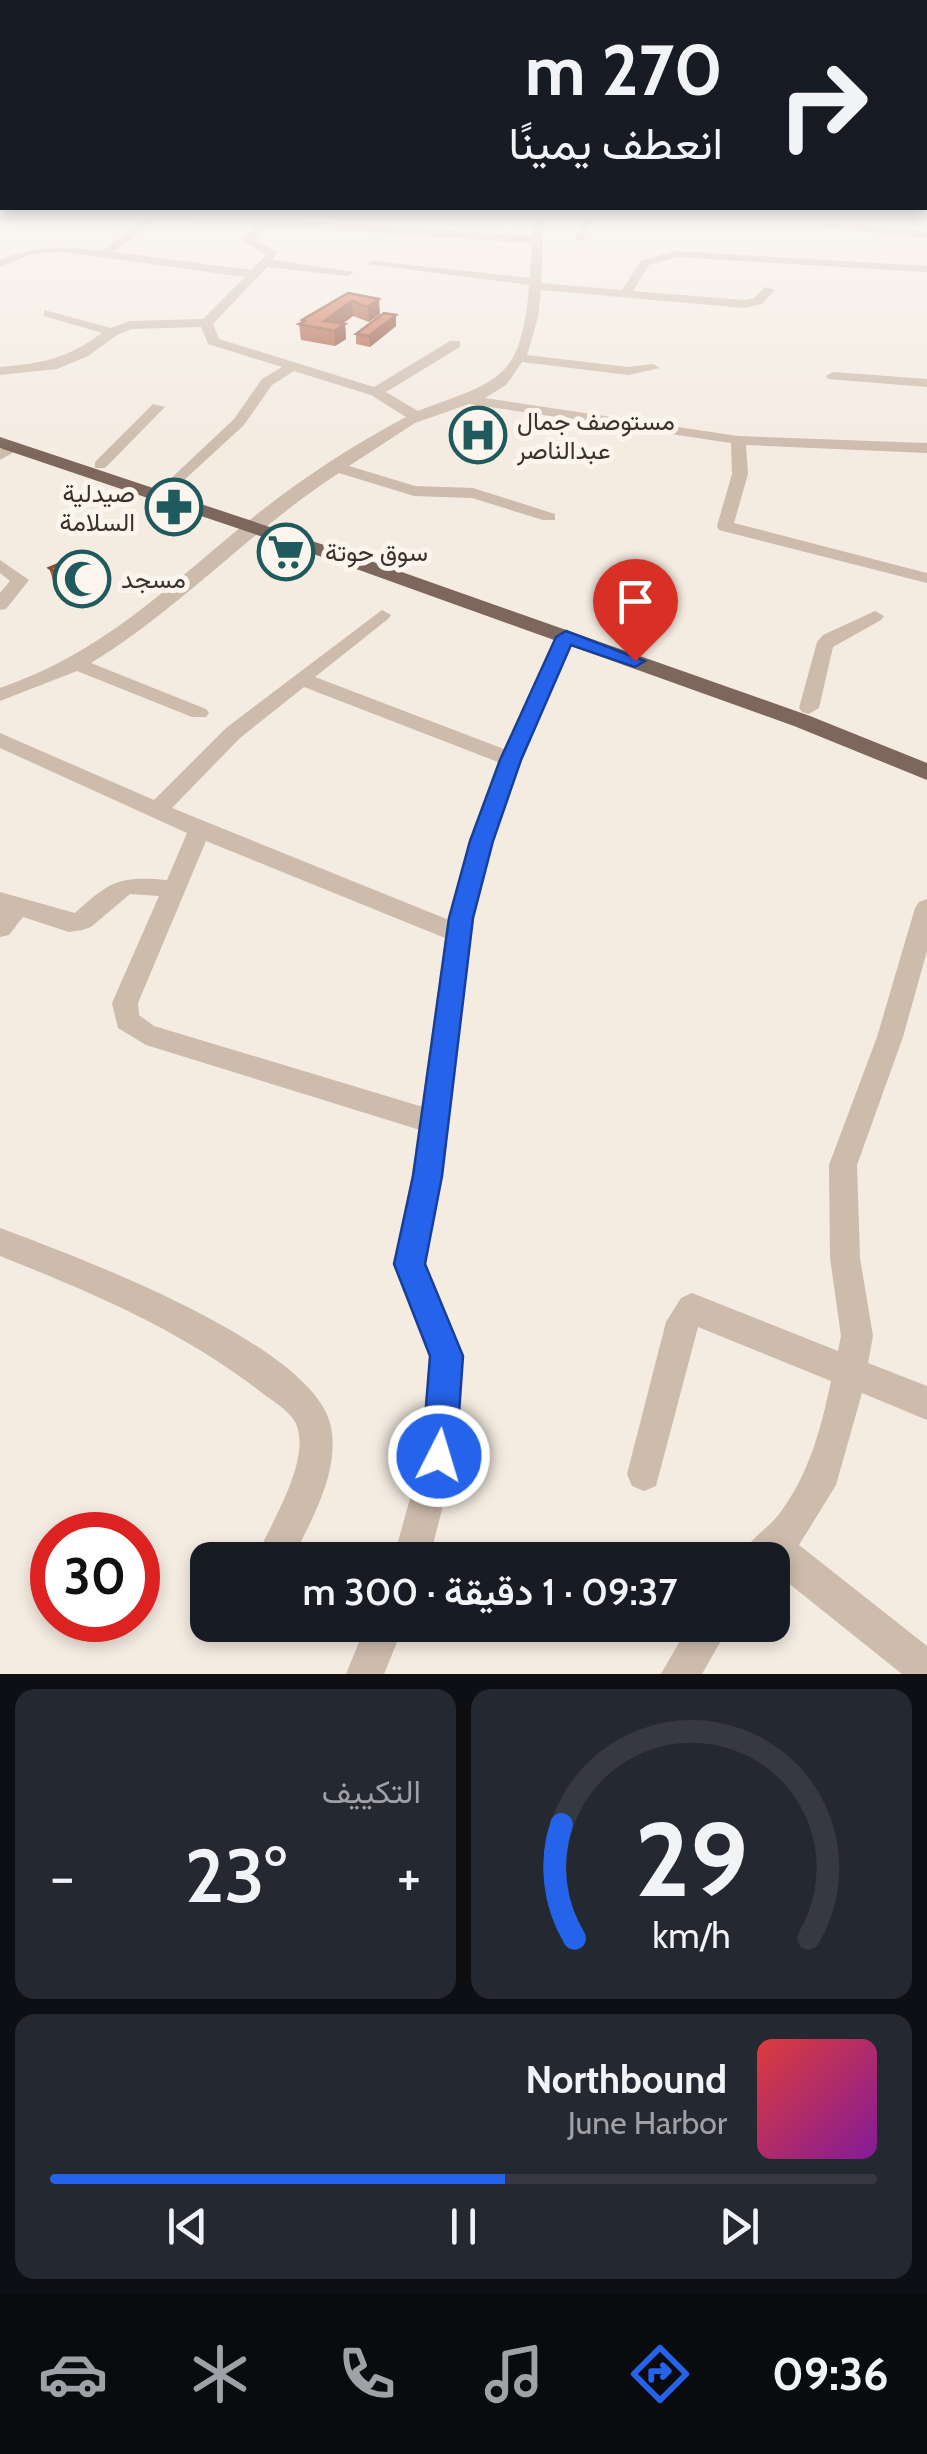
<!DOCTYPE html>
<html lang="ar">
<meta charset="utf-8">
<style>
:root{--surface:#171b24;--page:#242831;--text:#f1f3f6;--muted:#9ea1a6;--line:#363941;--accent:#2563eb}
body{margin:0;font-family:Cabin,Vazirmatn,sans-serif;background:var(--page);color:var(--text);direction:rtl;height:100vh;display:flex;flex-direction:column;font-size:38px;white-space:nowrap}
*{box-sizing:border-box;margin:0}
p{font-size:32px;color:var(--muted)}
.icon{flex:none;width:55px;height:55px;fill:none;stroke:currentColor;stroke-width:2;stroke-linecap:round;stroke-linejoin:round}
.map{position:relative;height:1674px;overflow:hidden;direction:ltr}
.details{display:flex;flex-direction:column;gap:15px;padding:15px;background:#0d0f14;flex:1}
.details>*{flex:none}
.top-card{position:absolute;left:0px;top:0px;width:928px;height:210px;box-shadow:0 5px 15px #0003;direction:rtl;background:#171b24;color:var(--text);overflow:hidden}
.speed{position:absolute;left:30px;top:1512px;display:flex;gap:20px;font-size:50px;font-weight:700;text-align:center}
.speed>*{display:grid;place-content:center;width:130px;height:130px;border-radius:50%;background:var(--surface);box-shadow:0 5px 15px #0003;line-height:1}
.speed .limit{border:15px solid #d22;background:#fff;color:#111}
.pin{position:absolute;display:grid;place-items:center;width:85px;height:85px;color:#fff;margin:-102px -42px;border-radius:50% 50% 50% 0;rotate:-45deg;box-shadow:0 0 10px #0007}
.pin .icon{rotate:45deg}
.me{position:absolute;width:110px;margin:-55px;rotate:5deg;stroke-linejoin:round;filter:drop-shadow(0 0 8px #0008)}
.turn{display:flex;align-items:center;gap:35px;height:210px;padding:0 40px;font-size:45px}
.turn .icon{width:130px;height:130px;stroke-width:2.5}
.turn b{display:block;font-size:70px;line-height:85px}
.big{font-size:75px;font-weight:600;line-height:1.1}
.details .widget{flex:1;display:flex;flex-direction:column;justify-content:center;gap:15px;min-width:0;padding:0 35px;border-radius:20px;background:var(--page)}
.details .dial{align-items:center;gap:0}
.dial svg{height:260px;overflow:visible;fill:none;stroke:var(--line);stroke-width:7;stroke-linecap:round;text-anchor:middle}
.dial text{fill:var(--text);stroke:none}
.song{display:flex;align-items:center;gap:30px}
.cover{width:120px;height:120px;border-radius:15px;background:linear-gradient(135deg,hsl(0 70% 55%),hsl(290 70% 35%))}
.played{height:10px;border-radius:5px;background:linear-gradient(90deg,var(--accent) 55%,var(--line) 55%)}
.keys{display:flex;justify-content:space-around;direction:ltr}
.heat{display:flex;justify-content:space-between;align-items:center;font-size:55px;direction:ltr}
.details .tiles{flex:1;display:grid;gap:15px;grid-template-columns:1fr 1fr}
.widget:last-child{grid-column:span 2}
.trip{position:absolute;left:190px;top:1542px;width:600px;height:100px;border-radius:20px;background:var(--surface);box-shadow:0 5px 15px #0003;font-weight:600;line-height:100px;text-align:center;direction:rtl}
.dock{display:flex;height:160px;justify-content:space-around;align-items:center;background:#090b0e;color:var(--muted)}
.dock .icon{width:70px;height:70px}
.dock .active{color:var(--accent)}
.dock b{font-size:45px;color:var(--text)}
.map>svg:first-child{display:block}
.lines{fill:none;stroke-linecap:round;stroke-linejoin:round}
.minor{fill:#cdbbac;fill-rule:evenodd}
.major{fill:#7d675c;fill-rule:evenodd}
.wall{fill:#ac5a40}
.shaded-wall{fill:#8c4a34}
.building{fill:#c8694b;stroke:#8c4a34;stroke-width:2.5}
.route{fill:#2563eb;stroke:#184099;stroke-width:2.5}
.labels{text-anchor:middle;stroke-width:10;stroke-linejoin:round;paint-order:stroke}
.far-poi-label{font-size:25px;fill:#3b302b;stroke:#fbf5ee;text-anchor:start}
</style>
<div class="map">
<svg width="927" height="1674" viewBox="0 0 927 1674">
<rect width="100%" height="100%" fill="#f4ebe1"/>
<g class="lines">
<path class="minor" d="M135,218L304,221L532,236L534,218H544L541,283L622,290L641,261L675,251L927,266V272L676,257L649,265L633,291L744,300L754,298L765,287L775,290L762,304L744,308L541,290L538,317L527,355L628,367L653,364L660,368L628,375L522,362L506,385L485,398L738,436L927,443V453L746,445L748,474L734,523L927,573V583L719,530L717,526L732,474L731,443L469,404L415,423L349,466L415,486L473,488L555,514V520H543L472,498L414,496L339,473C251,530 180,609 91,663L206,709L209,713L206,717H192L77,671L0,701V688C102,653 165,589 246,523C295,483 351,446 406,417L371,395L294,371L272,385L244,425L169,494L163,492V486L234,419L262,379L282,367L208,344L201,327L132,329L117,335L88,356L57,369L0,375V367C44,363 66,359 102,333L44,316V310L111,328L130,321L203,319L245,277L64,252L32,254L0,267V260C35,245 64,246 102,251L141,221ZM154,222L255,225L241,240L266,255L251,270L114,252ZM266,226L532,243L530,278L373,261L367,264L529,285C522,382 497,381 418,411L386,392L460,347V341H450L374,387L219,339L213,324L267,267L348,276L354,272L273,260L277,252L254,239Z
M584,218H594L582,241H574Z
M828,223L927,232V238L824,228Z
M833,372L927,379V387L828,379L826,376Z
M153,404L165,407L105,468H95V462Z
M10,444L23,447L0,460V449Z
M0,560L29,580L6,609L0,610V593L10,581L0,573Z
M382,610L391,615L388,619L315,677L504,749L557,637L566,631L575,637L521,759L493,841L470,933L442,1176L425,1264L462,1355L456,1455L429,1560H393L422,1455L430,1355L395,1264L420,1130L146,1045L118,1028L112,1003L159,896L130,894L91,927L82,930L69,932L23,917L9,935L0,937V892L75,913C111,881 118,876 167,880L187,833L0,748V733L154,800L226,728ZM304,687L498,762L471,841L449,920L172,808L240,738ZM206,841L445,938L423,1107L154,1026L139,1015L138,1003Z
M875,611L884,616L881,620L833,647L819,708L809,714L802,712L799,708L817,642L823,635Z
M927,899V951L903,1037L857,1165L860,1258L873,1336L868,1363L927,1386V1420L862,1393L836,1485L799,1545L927,1646V1674H902L772,1570V1560H739C748,1539 766,1531 780,1513C809,1474 821,1429 831,1381L698,1327L656,1486L644,1491L632,1486L627,1474L666,1322L681,1298L692,1293L838,1351L841,1336L830,1258L829,1165L877,1037L915,908L919,902Z
M0,1228C75,1256 308,1342 330,1423C342,1469 311,1520 292,1560H255C269,1526 312,1461 296,1424C291,1412 273,1401 262,1393C183,1331 93,1293 0,1256Z
M366,1625H404L384,1674H346Z
M689,1625H730L702,1674H661Z"/>
<path class="major" d="M0,437L348,553L810,716L927,763V780L794,726L334,561L0,448Z"/>
</g>
<path class="wall" d="M348,293L380,314L369,322L353,316L343,323L345,324L346,339L335,346L301,340L299,324L302,323V320Z
M396,326L370,347L356,344V334Z
M49,568L106,579L74,594L53,580Z"/>
<path class="shaded-wall" d="M379,299L380,314L369,322L368,307Z
M352,301L353,316L333,331L324,321Z
M396,315V326L370,347L369,336Z
M345,324L346,339L335,346L334,331Z
M103,567L106,579L74,594L71,582Z"/>
<path class="building" d="M348,293L379,299L368,307L352,301L324,321L345,324L334,331L299,324L305,321L302,320Z
M384,313L396,315L369,336L356,334Z
M83,554L103,567L71,582L49,568Z"/>
<linearGradient id="sky" x2="0" y2="1"><stop stop-color="#7eb2d2"/><stop offset="0.48" stop-color="#faf6f2"/><stop offset="1" stop-color="#faf6f2" stop-opacity="0"/></linearGradient>
<rect width="927" height="452" fill="url(#sky)"/>
<path class="route" d="M566,631L645,661L635,667L571,645L521,760L493,841L473,918L442,1176L425,1264L463,1356L456,1456L451,1468L439,1473L427,1468L422,1456L430,1356L394,1264L413,1176L449,918L470,841L500,760L556,637Z"/>
<defs>
<g id="hospital-ring" transform="scale(2.875)"><circle r="9.5" fill="#fbf5ee" stroke="#1f5a5e" stroke-width="1.5"/><path d="M-5-5h3v3.5h4V-5h3V5h-3V1.5h-4V5h-3Z" fill="#1f5a5e"/></g>
<g id="pharmacy-ring" transform="scale(2.875)"><circle r="9.5" fill="#fbf5ee" stroke="#1f5a5e" stroke-width="1.5"/><path d="M-2-6h4v4h4v4h-4v4h-4v-4h-4v-4h4Z" fill="#1f5a5e"/></g>
<g id="supermarket-ring" transform="scale(2.875)"><circle r="9.5" fill="#fbf5ee" stroke="#1f5a5e" stroke-width="1.5"/><path d="M-6-5.5h2.5l.6 2H6L4.5 2H-2.5L-4.4-4H-6ZM-1.5 3.2a1.3 1.3 0 1 0 .1 0ZM3 3.2a1.3 1.3 0 1 0 .1 0Z" fill="#1f5a5e"/></g>
<g id="mosque-ring" transform="scale(2.875)"><circle r="9.5" fill="#fbf5ee" stroke="#1f5a5e" stroke-width="1.5"/><path d="M3.5-4.9A6 6 0 1 0 3.5 4.9A5 5 0 1 1 3.5-4.9Z" fill="#1f5a5e"/></g>
</defs>
<g fill-rule="evenodd">
<use href="#hospital-ring" x="478" y="435"/>
<use href="#pharmacy-ring" x="174" y="507"/>
<use href="#supermarket-ring" x="286" y="552"/>
<use href="#mosque-ring" x="82" y="579"/>
</g>
<g class="labels">
<g class="far-poi-label">
<text x="517" y="430">مستوصف جمال<tspan x="517" dy="29">عبدالناصر</tspan></text>
<text x="135" y="502" text-anchor="end">صيدلية<tspan x="135" dy="29">السلامة</tspan></text>
<text x="325" y="561">سوق حوتة</text>
<text x="121" y="588">مسجد</text>
</g>
</g>
</svg>
<div class="speed"><div class="limit">30</div></div>
<div class="pin" style="left:635px;top:661px;background:#d93025"><svg class="icon" aria-label="arrive" viewBox="0 0 24 24"><path d="M6 21V4h12l-3 4 3 4H6"/></svg></div>
<svg class="me" style="left:439px;top:1456px" viewBox="-20 -20 40 40"><circle r="17" fill="#2563eb" stroke="#fff" stroke-width="3"/><path d="M0-11L8 9 0 5-8 9z" fill="#fff"/></svg>
<div class="trip">09:37 · 1 دقيقة · 300 m</div>
<div class="top-card">
<div class="turn"><svg class="icon" aria-label="right" viewBox="0 0 24 24"><path d="M7 20v-9h11M14 6l5 5-5 5"/></svg><div><b>270 m</b>انعطف يمينًا</div></div>
</div>
</div>
<section class="details">
<div class="tiles">
<div class="widget dial"><svg viewBox="0 0 100 80">
<path d="M14 69A42 42 0 1 1 86 69"/>
<path d="M14 69A42 42 0 0 1 10 34" stroke="#2563eb"/>
<text x="50" y="56" font-size="32" font-weight="700">29</text>
<text x="50" y="72" font-size="11">km/h</text>
</svg></div>
<div class="widget"><p>التكييف</p>
<div class="heat"><a>−</a><b class="big">23°</b><a>+</a></div>
</div>
<div class="widget">
<div class="song"><i class="cover"></i><div><b>Northbound</b><p>June Harbor</p></div></div>
<div class="played"></div>
<div class="keys"><svg class="icon" aria-label="previous" viewBox="0 0 24 24"><path d="M18 5L8 12l10 7zM5 5v14"/></svg><svg class="icon" aria-label="pause" viewBox="0 0 24 24"><path d="M8 5v14M16 5v14"/></svg><svg class="icon" aria-label="next" viewBox="0 0 24 24"><path d="M6 5l10 7-10 7zM19 5v14"/></svg></div>
</div>
</div>
</section>
<nav class="dock">
<b>09:36</b>
<svg class="icon active" aria-label="directions" viewBox="0 0 24 24"><path d="M12 3l9 9-9 9-9-9zM9 14v-3h6M13 9l2 2-2 2"/></svg>
<svg class="icon" aria-label="music" viewBox="0 0 24 24"><path d="M9 18V5l10-2v13"/><circle cx="6" cy="18" r="3"/><circle cx="16" cy="16" r="3"/></svg>
<svg class="icon" aria-label="phone" viewBox="0 0 24 24"><path d="M5 4h4l2 5-3 2q2 4 5 5l2-3 5 2v4C11 20 4 13 5 4z"/></svg>
<svg class="icon" aria-label="climate" viewBox="0 0 24 24"><path d="M12 3v18M4 7l16 10M4 17L20 7"/></svg>
<svg class="icon" aria-label="car" viewBox="0 0 24 24"><path d="M5 17H2v-5l4-1 3-4h7l3 4 3 1v5h-3M9 17h6M6 11h13"/><circle cx="7" cy="17" r="2"/><circle cx="17" cy="17" r="2"/></svg>
</nav>
